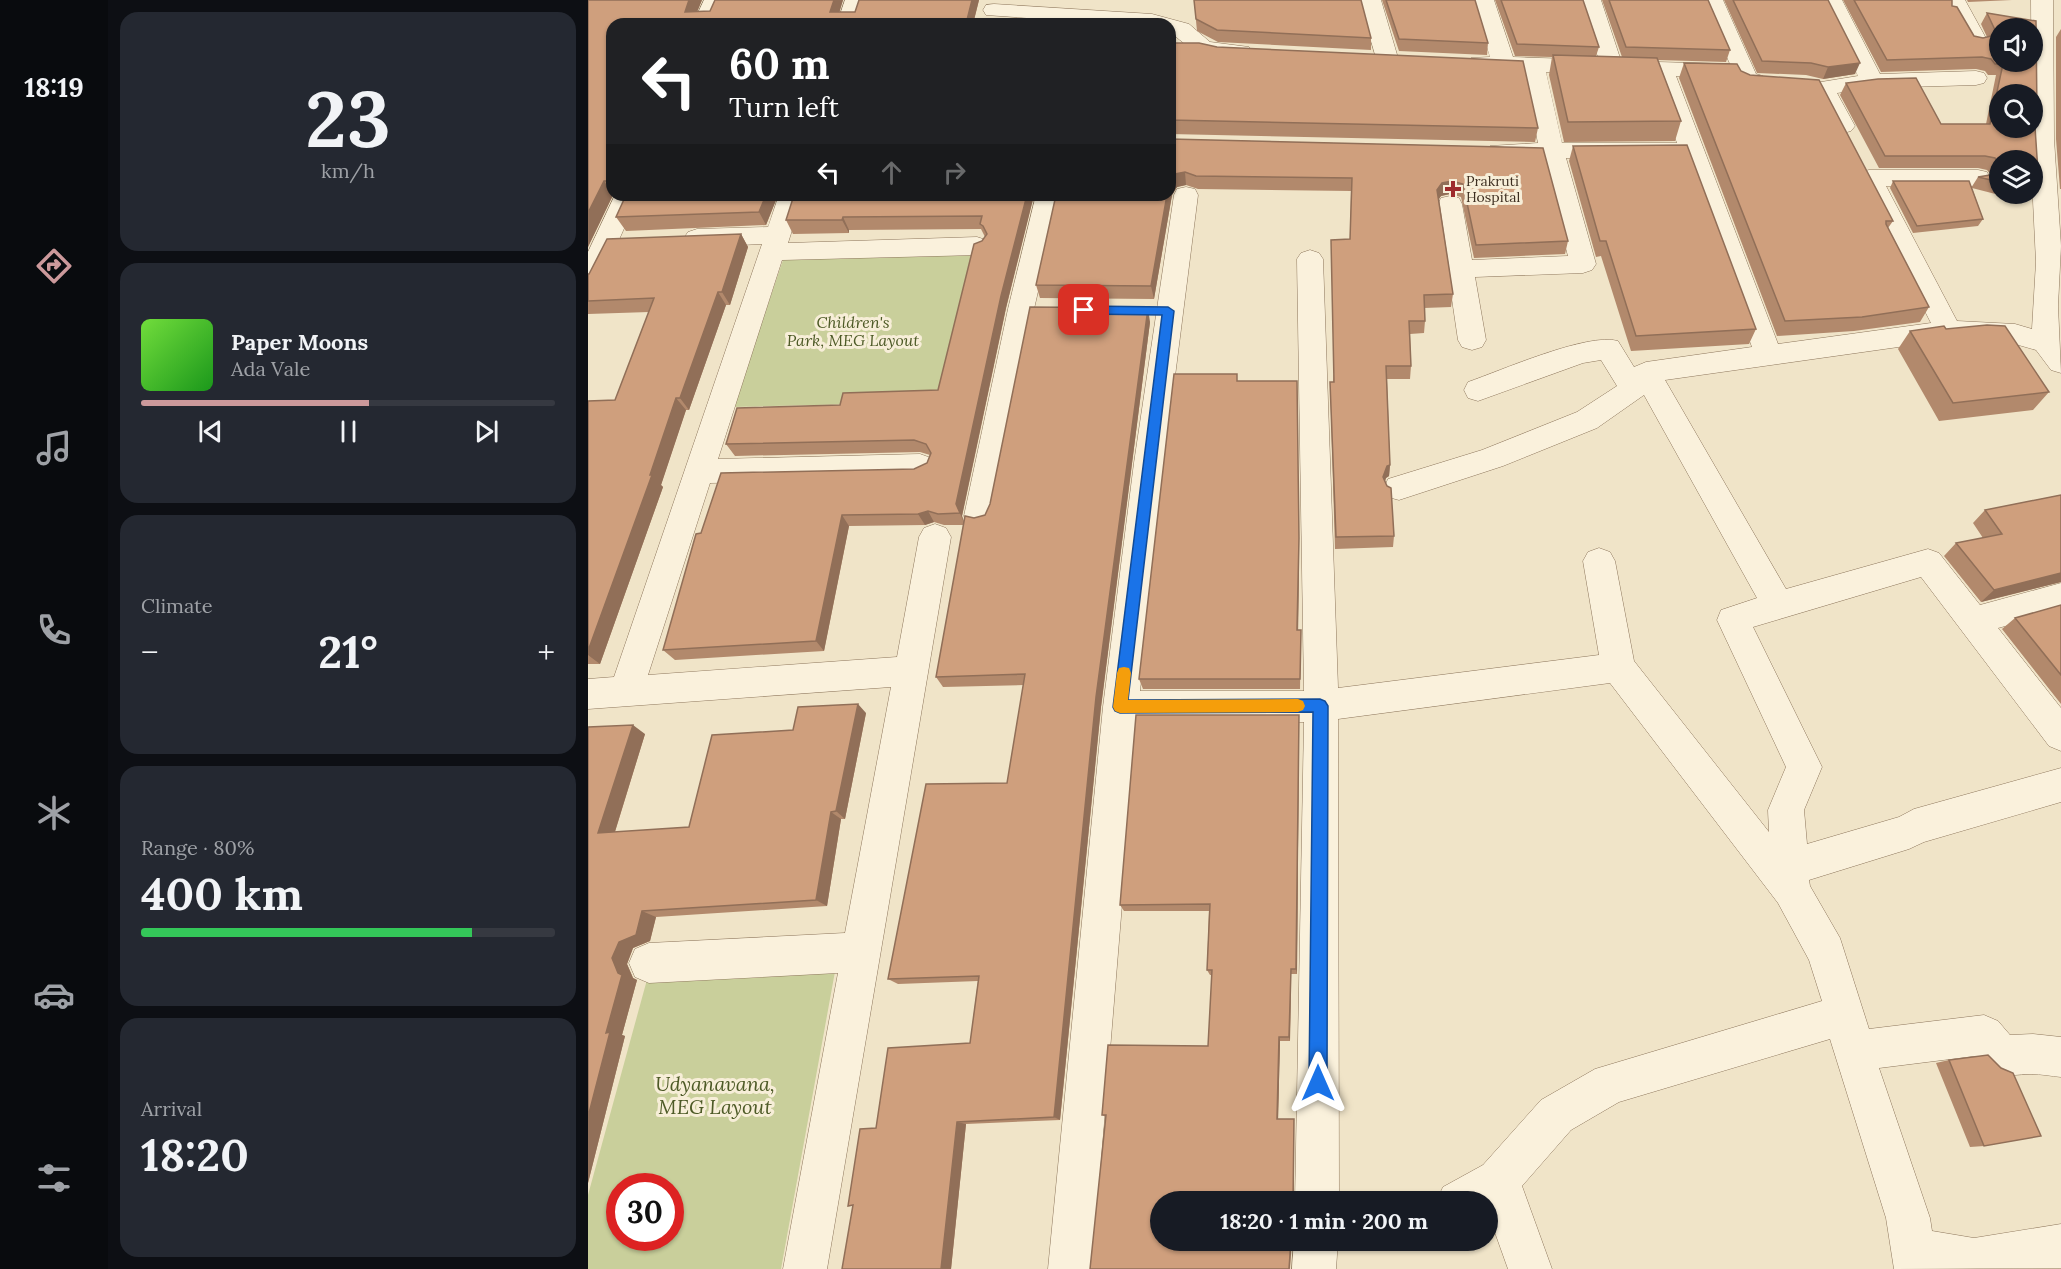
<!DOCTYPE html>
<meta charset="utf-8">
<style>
:root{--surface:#171b24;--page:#242831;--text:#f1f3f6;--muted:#9ea1a6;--line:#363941;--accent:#cc999b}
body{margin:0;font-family:Lora,serif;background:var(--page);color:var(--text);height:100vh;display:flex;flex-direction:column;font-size:22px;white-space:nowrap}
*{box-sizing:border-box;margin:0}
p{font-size:20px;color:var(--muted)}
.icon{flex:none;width:33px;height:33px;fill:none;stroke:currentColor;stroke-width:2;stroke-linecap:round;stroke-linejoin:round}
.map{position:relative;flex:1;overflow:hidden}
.side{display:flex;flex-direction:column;gap:12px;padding:12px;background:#0d0f14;width:480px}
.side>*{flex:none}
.top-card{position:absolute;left:18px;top:18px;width:570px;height:183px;border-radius:18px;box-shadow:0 2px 4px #0004;background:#202124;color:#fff;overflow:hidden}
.fabs{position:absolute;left:1401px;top:18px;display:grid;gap:12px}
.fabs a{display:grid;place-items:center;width:54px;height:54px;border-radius:50%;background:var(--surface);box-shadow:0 2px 4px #0004;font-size:30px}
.speed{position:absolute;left:18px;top:1173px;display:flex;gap:12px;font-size:30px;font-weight:700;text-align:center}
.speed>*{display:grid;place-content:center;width:78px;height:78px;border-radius:50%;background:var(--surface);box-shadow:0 2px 4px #0004;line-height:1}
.speed .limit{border:9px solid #d22;background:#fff;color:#111}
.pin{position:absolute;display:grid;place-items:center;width:51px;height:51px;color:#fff;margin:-26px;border-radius:12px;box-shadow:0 3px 9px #0006}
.me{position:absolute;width:66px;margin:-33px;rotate:0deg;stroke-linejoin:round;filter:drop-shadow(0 0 4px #0008)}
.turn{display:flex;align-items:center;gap:21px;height:126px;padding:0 24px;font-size:27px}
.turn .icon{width:78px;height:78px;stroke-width:2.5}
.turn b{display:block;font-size:42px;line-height:51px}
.lanes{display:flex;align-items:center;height:57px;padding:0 24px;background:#0003;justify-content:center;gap:30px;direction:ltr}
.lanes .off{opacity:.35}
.big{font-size:45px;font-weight:800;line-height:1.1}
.side .tile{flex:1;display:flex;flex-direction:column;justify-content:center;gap:9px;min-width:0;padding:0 21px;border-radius:18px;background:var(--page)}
.side .dial{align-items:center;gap:0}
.dial b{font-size:78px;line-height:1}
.song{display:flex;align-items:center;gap:18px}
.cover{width:72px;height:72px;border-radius:9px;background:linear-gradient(135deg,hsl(100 70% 55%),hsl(120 70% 35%))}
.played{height:6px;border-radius:3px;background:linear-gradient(90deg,var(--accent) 55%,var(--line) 55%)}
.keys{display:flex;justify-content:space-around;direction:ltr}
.heat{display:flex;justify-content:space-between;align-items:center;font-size:33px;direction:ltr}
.charge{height:9px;border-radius:4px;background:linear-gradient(90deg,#34c759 80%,var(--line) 0)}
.trip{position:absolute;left:562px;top:1191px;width:348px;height:60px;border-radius:30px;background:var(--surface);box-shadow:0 2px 4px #0004;font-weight:800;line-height:60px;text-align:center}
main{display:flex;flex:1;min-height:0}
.tabs{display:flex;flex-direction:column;width:108px;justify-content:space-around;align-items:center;background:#090b0e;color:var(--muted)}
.tabs .icon{width:42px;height:42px}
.tabs .on{color:var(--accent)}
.tabs b{font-size:27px;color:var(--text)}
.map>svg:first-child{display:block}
.green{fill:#c9cf9b;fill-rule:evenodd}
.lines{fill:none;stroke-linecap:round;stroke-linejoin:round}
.minor-casing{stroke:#8d765c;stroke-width:1}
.minor{fill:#faf1dc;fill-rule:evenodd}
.wall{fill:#b2896c}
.shaded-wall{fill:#916f58}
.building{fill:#cf9f7d;stroke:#916f58;stroke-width:1.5;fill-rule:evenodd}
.route{fill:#1a73e8;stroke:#114b97;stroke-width:1.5}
.slow{fill:#f59e0b}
.poi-dot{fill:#9e2a2b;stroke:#f7eed8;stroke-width:2}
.labels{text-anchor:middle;stroke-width:6;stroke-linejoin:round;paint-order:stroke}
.far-poi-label{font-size:14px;fill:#3d2e20;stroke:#f7eed8;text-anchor:start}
.park-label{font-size:16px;font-style:italic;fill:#4d5a26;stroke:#f7eed8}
.near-park-label{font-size:20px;font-style:italic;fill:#4d5a26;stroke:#f7eed8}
</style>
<main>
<nav class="tabs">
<b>18:19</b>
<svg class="icon on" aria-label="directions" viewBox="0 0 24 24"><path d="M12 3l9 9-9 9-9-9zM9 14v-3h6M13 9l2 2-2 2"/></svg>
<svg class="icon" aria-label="music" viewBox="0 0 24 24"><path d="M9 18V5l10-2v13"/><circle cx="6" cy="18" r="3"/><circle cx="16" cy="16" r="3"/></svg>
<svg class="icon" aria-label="phone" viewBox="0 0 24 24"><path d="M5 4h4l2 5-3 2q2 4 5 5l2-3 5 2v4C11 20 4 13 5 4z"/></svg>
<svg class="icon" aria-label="climate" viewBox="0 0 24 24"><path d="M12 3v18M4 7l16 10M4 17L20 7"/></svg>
<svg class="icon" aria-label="car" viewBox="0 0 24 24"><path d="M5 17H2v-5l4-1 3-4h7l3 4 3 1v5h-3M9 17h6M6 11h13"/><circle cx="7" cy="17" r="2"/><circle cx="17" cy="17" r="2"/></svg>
<svg class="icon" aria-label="filters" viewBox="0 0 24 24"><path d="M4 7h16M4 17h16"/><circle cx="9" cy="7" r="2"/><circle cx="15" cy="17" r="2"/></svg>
</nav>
<section class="side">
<div class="tile dial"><b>23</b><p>km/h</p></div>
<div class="tile">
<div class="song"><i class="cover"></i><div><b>Paper Moons</b><p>Ada Vale</p></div></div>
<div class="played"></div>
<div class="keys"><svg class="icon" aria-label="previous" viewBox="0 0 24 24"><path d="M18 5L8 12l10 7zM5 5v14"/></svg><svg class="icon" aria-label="pause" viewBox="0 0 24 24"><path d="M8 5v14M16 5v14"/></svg><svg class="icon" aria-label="next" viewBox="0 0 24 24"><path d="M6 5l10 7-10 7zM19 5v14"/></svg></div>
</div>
<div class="tile"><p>Climate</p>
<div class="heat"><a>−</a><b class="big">21°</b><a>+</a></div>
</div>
<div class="tile"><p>Range · 80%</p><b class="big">400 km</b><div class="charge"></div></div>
<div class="tile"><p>Arrival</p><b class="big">18:20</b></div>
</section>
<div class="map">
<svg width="1473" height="1269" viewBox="0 0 1473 1269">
<rect width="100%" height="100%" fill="#f0e4c8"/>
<path class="green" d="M385,255L356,402L145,407L195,260Z
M248,966L193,1269H0V1195L60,976ZM32,1186H82V1238H32Z"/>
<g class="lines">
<g class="minor-casing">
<path id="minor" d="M116,0H138L127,24H105Z
M257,0H279L271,24H249Z
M771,0H793L810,58L807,63L799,65L791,63L788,58Z
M884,0H906L925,57L1011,60L991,0H1013L1033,61L1142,64L1113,0H1135L1168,74L1175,76L1178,81L1175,86L1167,88L1149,86L1145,77L1088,76L1190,344L1343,323L1269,178L1272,172L1281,170H1390L1399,172L1402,178L1399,184L1390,186H1298L1369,321L1427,324L1444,329L1448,262L1442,139V128H1444L1443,0H1465L1466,139L1473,246L1470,306L1473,373L1463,370L1448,350L1427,344L1360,340L1077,380L1198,589L1340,549L1351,553L1392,605L1473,583V611L1410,628L1473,708V751L1461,746L1333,577L1165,627L1234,767L1216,810L1219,844L1311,817L1326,809L1473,768V802L1336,842L1321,849L1221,880L1222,886L1252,938L1281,1029L1396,1015L1410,1021L1422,1035L1445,1034L1473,1037V1077C1463,1076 1453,1074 1443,1074C1415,1075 1407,1081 1387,1056L1291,1068L1342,1218L1344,1231L1386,1238L1473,1224V1268L1306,1269L1298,1218L1242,1039L1031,1102L983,1130L934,1186L964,1269H920L900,1213V1202H848L855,1187L895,1165L953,1100L1007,1069L1234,1001L1221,960L1190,903L1022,683L750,719L751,1202H707L716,722H549L504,1269H460L515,707L546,463L586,195L589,189L598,187L607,189L610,195L576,463L552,691H716L709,259L713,253L722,250L731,253L735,259L750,688L1011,655L995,561L1000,552L1011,548L1022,552L1027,561L1046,661L1181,832L1180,810L1198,767L1129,620L1133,610L1169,598L1056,395L1009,428L915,466L811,500L800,497L796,488L800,479L894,450L989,412L1029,386L1013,360L995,363L890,401L880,398L876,390L880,382C912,371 1000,332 1030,341L1046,367L1058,362L1164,347L1095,158H978L1008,264L1004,270L995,273L887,277L898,340L894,347L884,350L874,347L870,340L850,204L853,198L862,196L871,198L874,204L884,260L980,256L954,158L910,159L902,156L898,151L902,146L950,143L935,71L916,72L883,68L880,63L883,58L902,57ZM958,72L1065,75L1089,143H974Z
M1232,0H1254L1292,74L1388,71L1396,73L1399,78L1396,83L1388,85L1284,88L1249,93L1267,126L1263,131L1255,133L1247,131L1224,88L1227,83L1270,76Z
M1355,0H1377L1399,40L1396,45L1388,47L1380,45Z
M406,4L564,14L601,24L622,42L661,47L664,52L661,57L653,59L608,53L582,32V24H525L398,15L395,10L398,5Z
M27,195H51L13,280L9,286L0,289V252Z
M191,195H215L200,243L389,237L398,240L402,246L398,252L389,255L194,260L130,459L332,454L343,458L347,466L343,474L332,478L122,483L60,675L309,657L331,537L336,528L347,524L358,528L363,537L239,1269H195L250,973L61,983L47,977L41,963L47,949L61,943L257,933L303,687L0,709V679L26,677L174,244L109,247L100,244L96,238L100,232L109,229L180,227Z
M448,195H472L446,309L406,516L402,525L391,528L380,525L376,516L420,309Z
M706,1240H750L748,1269H704Z"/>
</g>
<use href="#minor" class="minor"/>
</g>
<path class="wall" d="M0,0H114L109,12L122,11L127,0H255L251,12H267L271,0H391L385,24H24L25,195L0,247Z
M606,0L783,38V50L630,42L609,31Z
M794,0H887L900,43L899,55L811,51Z
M907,0H995L1011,47L1008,56L1034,57L1014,0H1120L1142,50L1138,62L1070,60L1093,121L1087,141L976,142L961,75L964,57L927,56Z
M1136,0H1240L1267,74L1235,79L1218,75L1169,73Z
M1255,0H1364V6L1386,36L1395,38L1399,37L1393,24L1399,13L1448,21L1447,127L1450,172L1444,180V160H1412V194H1426L1423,198L1384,188L1395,219L1390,226L1325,233L1302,188L1305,181L1383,188L1390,177L1403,175L1399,170L1390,168H1291L1252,95L1258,83L1353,124H1398L1408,75H1400L1397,71L1388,69L1293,72Z
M1379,0H1424L1380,2Z
M1473,29V189H1472L1468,139V37Z
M582,43L950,128L947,142L582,134Z
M1096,63L1153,71L1305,221L1300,228L1341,307L1332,322L1266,331L1189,336L1091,78Z
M582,139L955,148L980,241L977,254L886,258L873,197L862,194L853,196L851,199L865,294L863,307L836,308L837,321L836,333L822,334L823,366L822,379H799L802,465L801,476L798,478L797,481L806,536L805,547L747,549L742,382H745L762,239L763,191L610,189L598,185L589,187L584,195L566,299L452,298L448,285Z
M985,146L1168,329L1161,344L1043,351L1013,256L1008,257L981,161Z
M38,195H190L178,225L38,231L28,217Z
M206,195H446L418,308L374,516L376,522L397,515L562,322L513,707L472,1120L378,1124L363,1269H254L288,1128L382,1043L390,981L310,984L300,979L419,783L436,685L355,687L348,677L376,525H356L346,522L337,525L261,526L236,651L87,660L75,650L113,533L326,469L339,463L342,455L332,452L147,456L138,444L252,405L350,390L394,241L397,237L393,229L261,230V233L205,234L198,220Z
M153,234L160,247L142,305H138L101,410H98L73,485L75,487L12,664H0V401L27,400L61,312L0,314V274Z
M1358,329L1461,392L1445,410L1351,421L1310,349L1322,331Z
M650,381L711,549L710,630H713L712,689H555L551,679Z
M1473,495V582L1393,602L1356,556L1368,543L1395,538L1385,523L1397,510Z
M1473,605V704L1414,629L1427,618Z
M278,713L257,819H253L239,906L68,917L62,941L45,948L39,964L45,978L49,980L34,1035L37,1036L0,1183V727L57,734L27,832L101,827L205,730Z
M711,724L709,974H703L702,1041H692L690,1119H706V1122L704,1240L702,1269H502L518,1117L514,1115L620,1046L624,975H622L619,970L621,911H536L532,905Z
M1361,1060L1396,1146L1382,1147L1348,1063Z"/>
<path class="shaded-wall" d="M101,0H114L104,24L97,12Z
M246,0H255L248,24L242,12Z
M384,0H391L385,24H378Z
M1272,63L1267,74L1235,79L1240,67Z
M597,172L598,185L589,187L584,195L566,299L563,286L579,195H582V181L587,174Z
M16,181L24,193L25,195L0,247V213Z
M864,181L862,194L853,196L848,203L849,190L854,183Z
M178,195H190L178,225L171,212Z
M439,195H446L418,308L374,516L377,525L368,504L413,296Z
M255,217L261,230V233L254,220Z
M153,234L160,247L142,305L134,292Z
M130,292L138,305L101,410L92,398Z
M560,308L562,322L513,707L472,1120L466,1117L508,697Z
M709,381L711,549L710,640Z
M88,398L98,410L73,485L75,487L12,664L0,655V651Z
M802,465L801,476L798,478L794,489L795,477L799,466Z
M340,511L346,522L337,525L330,514Z
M254,515L261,526L236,651L228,641Z
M1473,573V582L1393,602L1406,590Z
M270,704L278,713L257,819L248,811Z
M711,715V724L709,974L708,969Z
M45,725L57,734L24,841L10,833Z
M243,812L253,819L239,906L228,900Z
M54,911L68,917L62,941L45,948L39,964L45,978L49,980L34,1035L37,1036L0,1183V1117L30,973L24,958L31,942Z
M703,969V974L702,1041L701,1037Z
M691,1037L692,1041L690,1122L689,1119Z
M706,1119V1202H705Z
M369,1122L378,1124L363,1269H353Z"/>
<path class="building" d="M0,0H101L97,12L122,11L127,0H246L242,12H267L271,0H384L378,24H24V181H16L0,213Z
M606,0H773L783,38L629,30L608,19Z
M798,0H887L900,43L811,39Z
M913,0H995L1011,47L929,44Z
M1021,0H1120L1142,50L1038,47Z
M1145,0H1240L1272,63L1240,67L1223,63L1174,61Z
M1266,0H1364V6L1369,7L1386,36L1395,38L1403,36L1407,30L1399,13L1448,21L1449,114L1447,127L1450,172H1444V160H1412V182L1390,177L1408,174L1411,166L1407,158L1397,156H1297L1258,83L1290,79L1328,78L1353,124H1402L1415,64H1407L1403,59L1394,57L1299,60ZM1412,28H1444V62H1412ZM1412,94H1444V128H1412Z
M582,43H611L629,47L935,61L950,128L582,120Z
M965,55L1069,58L1093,121L980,122Z
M1096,63L1149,64L1153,71L1162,75L1231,80L1305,221H1298V224L1341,307L1274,317L1197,321Z
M582,139L955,148L980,241L888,245L875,184L864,181L854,183L849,190L865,294L836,295L837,321H821L823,366H798L802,465L799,466L795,477L799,486L803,488L806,536L748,537L742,382H746L743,240L762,239L764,178L608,176L597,172L587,174L582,181Z
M1099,145L1168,329L1048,336L1018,241H1012L985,146Z
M1305,181H1381L1395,219L1329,226Z
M38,195H178L171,212L28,217Z
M206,195H439L413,296L368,504L372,513L350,514L340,511L330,514L254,515L228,641L75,650L108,534L113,533L133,473L326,469L339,463L343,453L338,444L326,440L138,444L149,408L252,405L255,393L350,390L386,244L394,241L399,234L395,226L392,224L394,216L255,217L254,220H198Z
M468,195H579L563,286L448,285Z
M153,234L134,292H130L92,398H88L62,475H64L0,651V401L27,400L66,298L0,301V274H1L19,239Z
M442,307L560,308L508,697L466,1117L369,1122L353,1269H254L265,1205L260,1206L272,1129L288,1128L300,1048L382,1043L391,976L300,979L338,784L419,783L437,674L348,677L377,516L386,518L397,515L402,504Z
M1399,325L1417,326L1461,392L1365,403L1322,331L1356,326L1358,329Z
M586,374H649V381H709L711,538L709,630H713L712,679H551Z
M1473,495V573L1406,590L1368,543L1414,534L1397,510Z
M1473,605V675L1427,618Z
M270,704L248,811L243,812L228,900L54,911L48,935L31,942L24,958L30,973L34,975L18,1033L22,1032L0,1117V727L45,725L10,833L101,827L124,735L205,730L210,707Z
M548,715H711L708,969H703L701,1037H691L689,1119H706L705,1202H573V1240H703L701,1269H502L518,1115H514L520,1045L620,1046L624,970H619L622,904L532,905Z
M1400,1055L1413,1068L1425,1073L1453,1136L1396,1146L1361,1060Z"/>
<path class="route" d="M496,306L580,307L586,311L540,700L732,699L737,701L740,706L739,1083L736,1089L730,1092L724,1089L721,1083L725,712L532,713L527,711L525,707L574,315L496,314L490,310Z"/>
<path class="slow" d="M536,667L541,668L543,673L540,700L710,699L715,701L717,706L715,710L710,712L532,713L527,711L525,707L529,673L531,668Z"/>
<path class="poi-dot" d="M862 180h6v6h6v6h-6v6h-6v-6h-6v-6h6z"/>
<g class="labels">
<g class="far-poi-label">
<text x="878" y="186">Prakruti<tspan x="878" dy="16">Hospital</tspan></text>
</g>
<g class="park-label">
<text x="265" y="328">Children's<tspan x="265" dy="18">Park, MEG Layout</tspan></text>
</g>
<g class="near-park-label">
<text x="127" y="1091">Udyanavana,<tspan x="127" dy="23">MEG Layout</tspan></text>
</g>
</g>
</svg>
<div class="fabs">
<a><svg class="icon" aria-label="sound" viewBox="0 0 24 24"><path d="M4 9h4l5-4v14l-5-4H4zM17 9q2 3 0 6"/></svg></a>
<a><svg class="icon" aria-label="search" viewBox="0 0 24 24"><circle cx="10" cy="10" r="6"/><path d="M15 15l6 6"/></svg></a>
<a><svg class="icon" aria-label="layers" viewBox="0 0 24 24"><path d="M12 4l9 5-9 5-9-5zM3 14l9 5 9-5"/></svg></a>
</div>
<div class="speed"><div class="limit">30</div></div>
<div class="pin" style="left:496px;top:310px;background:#d93025"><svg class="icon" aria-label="arrive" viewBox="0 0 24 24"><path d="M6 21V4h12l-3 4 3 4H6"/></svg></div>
<svg class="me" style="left:730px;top:1083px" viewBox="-20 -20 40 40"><path d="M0-17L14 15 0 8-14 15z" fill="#1a73e8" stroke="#fff" stroke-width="4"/></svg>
<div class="trip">18:20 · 1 min · 200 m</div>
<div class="top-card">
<div class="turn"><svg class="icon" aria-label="left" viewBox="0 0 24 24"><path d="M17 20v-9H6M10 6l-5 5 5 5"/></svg><div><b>60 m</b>Turn left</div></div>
<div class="lanes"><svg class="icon" aria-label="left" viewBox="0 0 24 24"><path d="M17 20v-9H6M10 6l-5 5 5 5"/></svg><svg class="icon off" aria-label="ahead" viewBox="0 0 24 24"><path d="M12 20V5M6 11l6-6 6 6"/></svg><svg class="icon off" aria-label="right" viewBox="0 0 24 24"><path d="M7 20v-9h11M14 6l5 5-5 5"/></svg></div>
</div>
</div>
</main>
